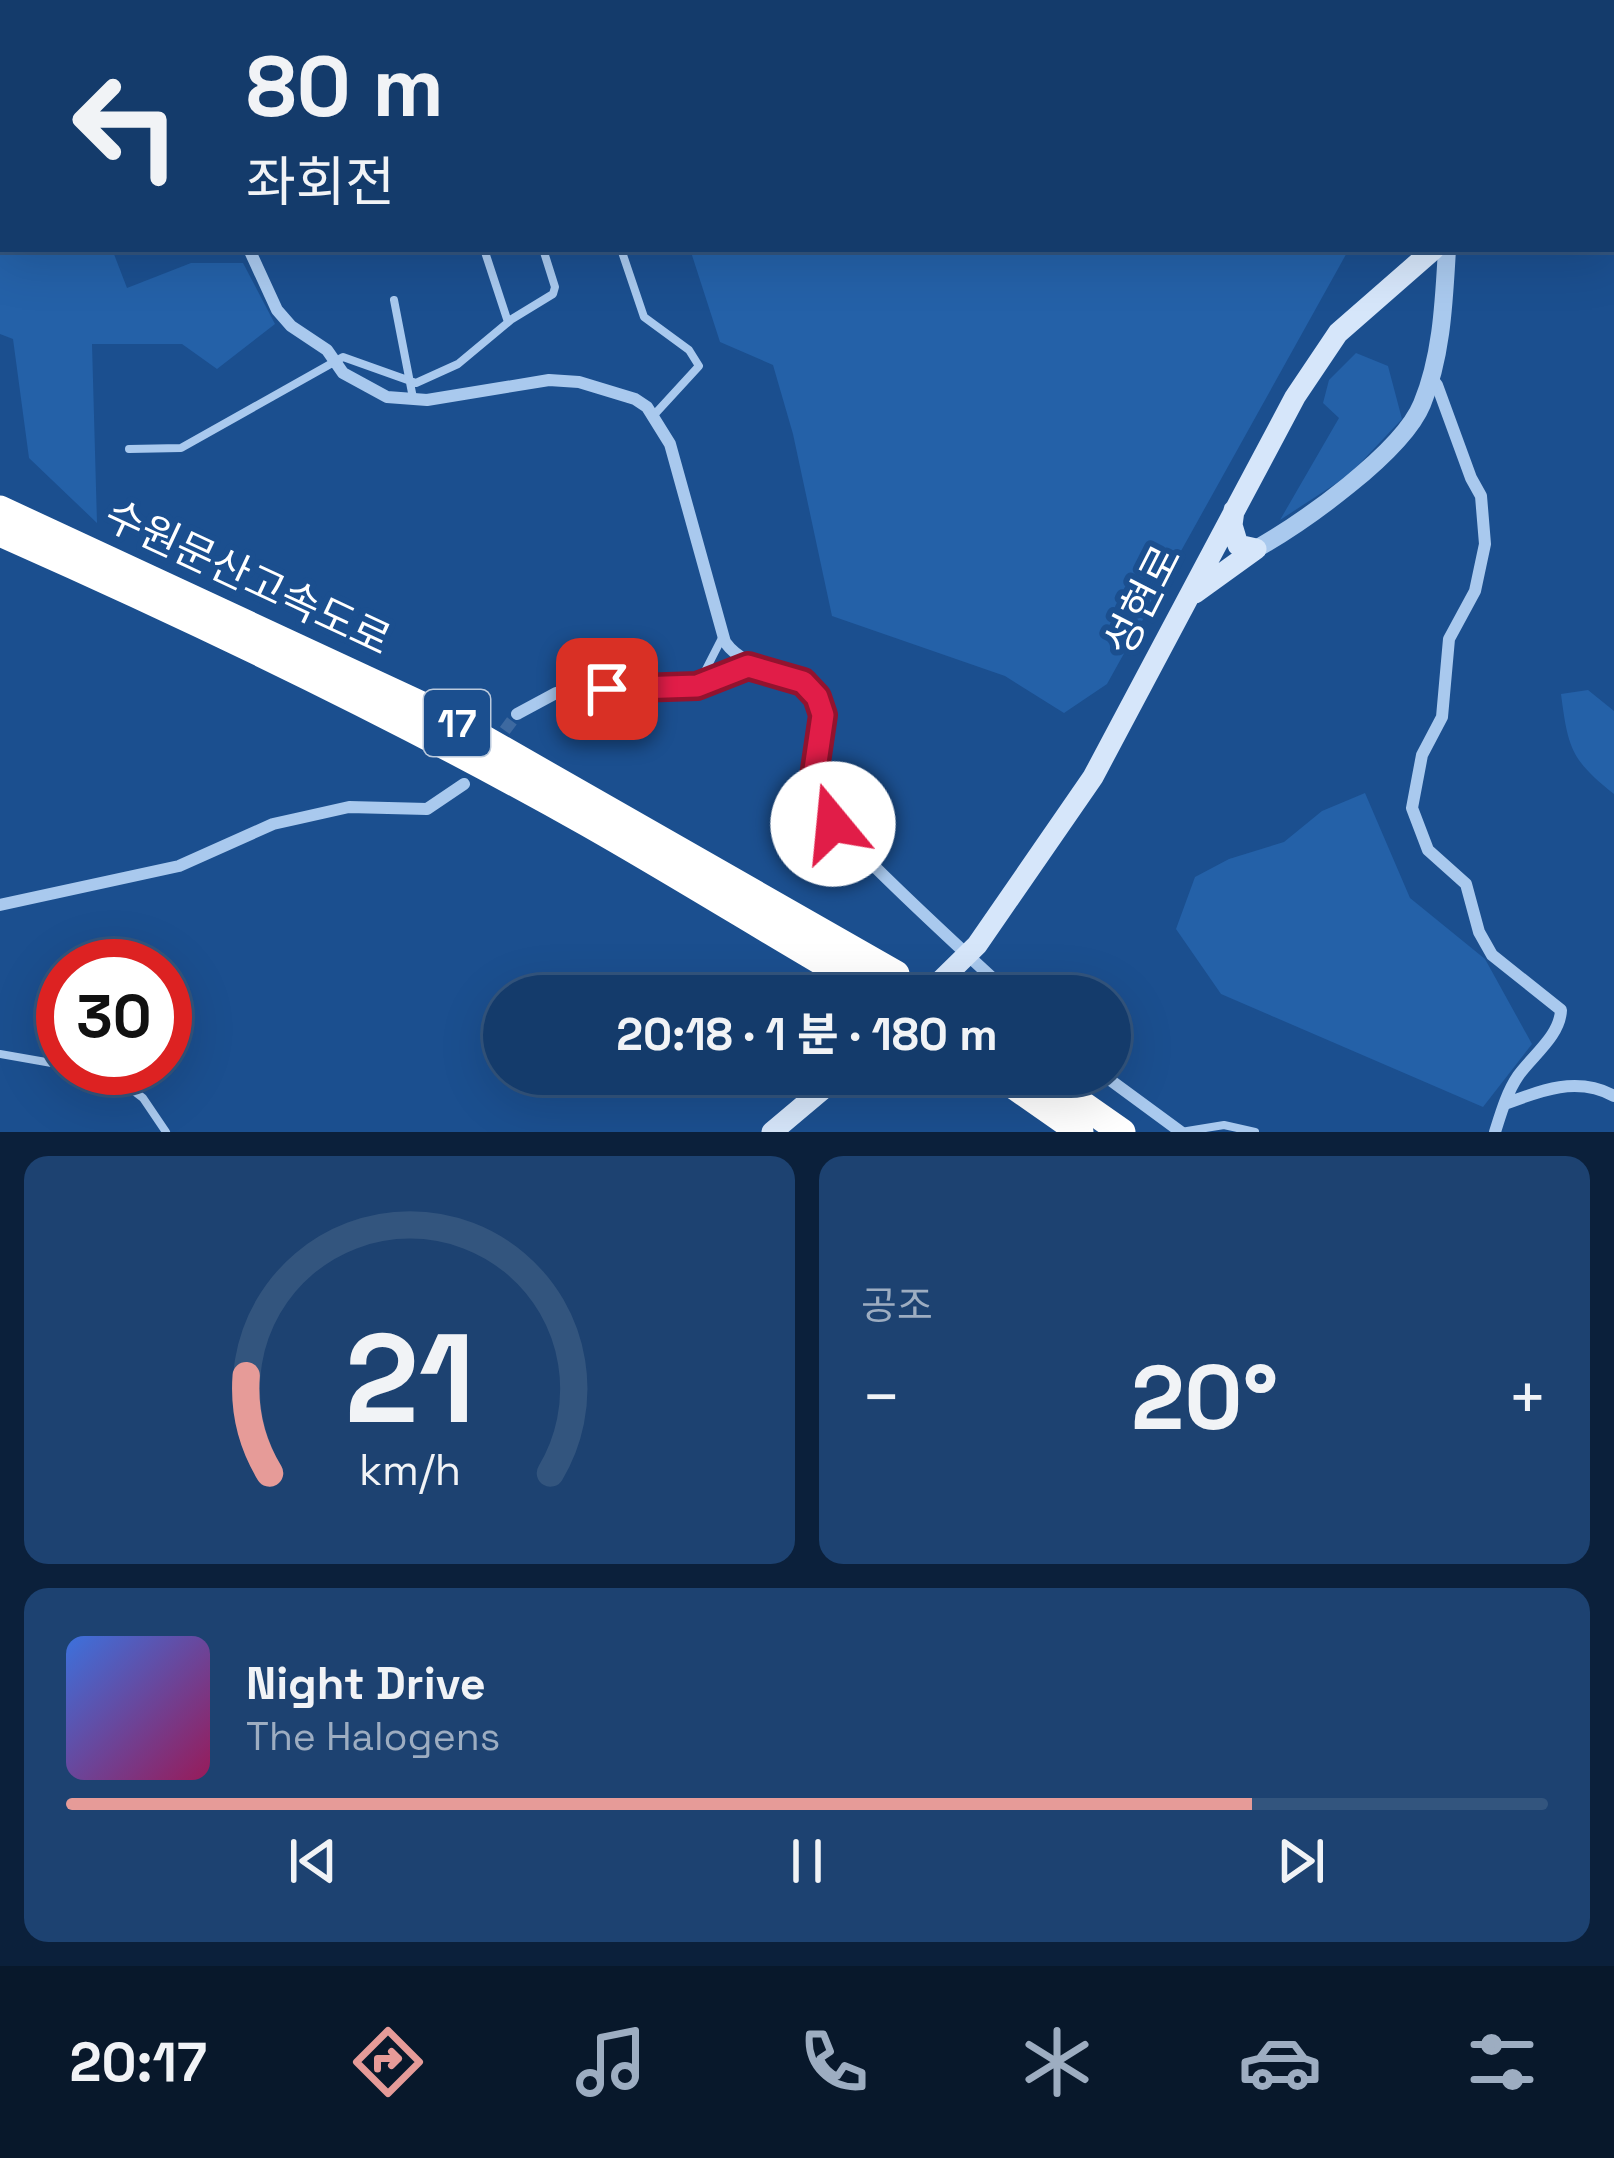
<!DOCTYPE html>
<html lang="ko">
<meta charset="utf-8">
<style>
:root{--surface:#143b6b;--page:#1d4271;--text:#f1f3f6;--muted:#9dadc1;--line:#33557e;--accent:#e69b98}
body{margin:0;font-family:"Space Grotesk","Noto Sans KR",sans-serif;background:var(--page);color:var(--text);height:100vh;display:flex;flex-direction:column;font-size:45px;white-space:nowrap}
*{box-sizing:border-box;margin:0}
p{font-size:39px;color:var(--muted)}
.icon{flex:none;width:66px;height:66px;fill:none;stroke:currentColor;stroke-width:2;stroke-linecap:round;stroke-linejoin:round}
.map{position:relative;height:1132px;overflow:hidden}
.details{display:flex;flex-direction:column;gap:24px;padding:24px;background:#0b203b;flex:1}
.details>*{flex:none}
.banner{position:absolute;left:0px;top:0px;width:1614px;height:252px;box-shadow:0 12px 48px #0002,0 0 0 3px var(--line);background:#143b6b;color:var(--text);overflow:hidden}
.speed{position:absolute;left:36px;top:939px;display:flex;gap:24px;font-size:60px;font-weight:700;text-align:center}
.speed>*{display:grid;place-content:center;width:156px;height:156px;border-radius:50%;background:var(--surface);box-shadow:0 12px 48px #0002,0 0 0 3px var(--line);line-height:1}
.speed .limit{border:18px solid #d22;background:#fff;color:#111}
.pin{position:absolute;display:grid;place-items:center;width:102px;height:102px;color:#fff;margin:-51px;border-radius:24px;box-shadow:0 6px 18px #0006}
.me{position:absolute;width:132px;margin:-66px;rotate:343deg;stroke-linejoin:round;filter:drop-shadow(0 0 9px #0008)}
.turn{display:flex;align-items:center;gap:42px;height:252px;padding:0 48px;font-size:54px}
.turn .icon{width:156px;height:156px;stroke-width:2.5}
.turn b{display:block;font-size:84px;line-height:102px}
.big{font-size:90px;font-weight:700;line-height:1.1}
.details .tile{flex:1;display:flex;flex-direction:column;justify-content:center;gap:18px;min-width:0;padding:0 42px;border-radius:24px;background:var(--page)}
.details .dial{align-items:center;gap:0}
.dial svg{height:312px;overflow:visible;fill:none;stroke:var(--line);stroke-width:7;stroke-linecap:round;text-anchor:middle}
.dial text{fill:var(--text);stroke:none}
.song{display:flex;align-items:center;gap:36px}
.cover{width:144px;height:144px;border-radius:18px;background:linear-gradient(135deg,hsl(220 70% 55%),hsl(330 70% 35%))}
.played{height:12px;border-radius:6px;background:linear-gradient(90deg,var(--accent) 80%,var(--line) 80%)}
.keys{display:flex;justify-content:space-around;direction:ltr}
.heat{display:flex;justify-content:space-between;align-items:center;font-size:66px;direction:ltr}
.details .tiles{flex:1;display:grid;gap:24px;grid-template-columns:1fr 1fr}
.tile:last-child{grid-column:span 2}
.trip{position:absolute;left:483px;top:975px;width:648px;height:120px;border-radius:60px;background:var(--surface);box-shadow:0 12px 48px #0002,0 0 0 3px var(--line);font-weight:700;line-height:120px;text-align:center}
.tabs{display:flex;height:192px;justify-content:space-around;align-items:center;background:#08182b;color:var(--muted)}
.tabs .icon{width:84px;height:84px}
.tabs .on{color:var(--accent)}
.tabs b{font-size:54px;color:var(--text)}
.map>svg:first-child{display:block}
.green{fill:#2461a8}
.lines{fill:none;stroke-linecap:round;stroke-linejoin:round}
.minor-tunnel{stroke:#3d69a0;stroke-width:12;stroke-dasharray:12 6;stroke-linecap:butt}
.service{stroke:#a9c9ee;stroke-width:8}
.minor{stroke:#a9c9ee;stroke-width:12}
.tertiary{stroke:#a9c9ee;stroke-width:18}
.secondary{stroke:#d6e6fa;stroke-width:21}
.motorway{stroke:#fff;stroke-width:27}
.route-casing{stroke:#92132f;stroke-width:30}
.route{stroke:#e11d48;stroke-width:21}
.labels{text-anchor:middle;stroke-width:12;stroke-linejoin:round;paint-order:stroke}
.shield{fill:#1b4f8f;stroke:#bbcadd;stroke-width:3}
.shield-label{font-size:39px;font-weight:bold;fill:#fff}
.street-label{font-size:42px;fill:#fff;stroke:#1b4f8f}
</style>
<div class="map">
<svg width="1614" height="1132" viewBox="0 0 1614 1132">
<rect width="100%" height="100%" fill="#1b4f8f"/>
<path class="green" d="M335,0H891L896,3H337Z
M0,152L3,249H112L127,288L191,263H243L275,324L217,369L182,344H92L97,523L29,458L13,339L0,334Z
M690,249H1349L1107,684L1064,713L1005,676L832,616L793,434L773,365L720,342Z
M1356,353L1388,366L1402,419L1349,475L1280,520L1339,418L1323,403L1329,380Z
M1588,690L1614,711V794C1571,760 1568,748 1561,694Z
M1365,793L1410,898L1485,959L1532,1044L1483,1107L1221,994L1176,929L1195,877L1229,859L1284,842L1322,811Z"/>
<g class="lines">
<path class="minor-tunnel" d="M494,745L517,714"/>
<path class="service" d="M484,249L508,322
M621,249L644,317L689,350L699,366L654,415
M394,300L413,398
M129,449L181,448L343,357L416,383L458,364L512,319L553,294L555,287L543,249
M699,683L722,638
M0,1054L63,1065
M69,1068C88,1079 100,1086 122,1082L143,1098L166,1132
M1181,1132L1224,1125L1255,1132"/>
<path class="minor" d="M186,0L188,3
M84,3L86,0
M0,59L3,57
M249,249L277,310L291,326L327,350L343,373L387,397L427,400L549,380L579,382L635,399L647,407L670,444L725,642C750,677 802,667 817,697C834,731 805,766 817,798C827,824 851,843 870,862C916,908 964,952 1012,996
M1431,377L1437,385L1471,478L1481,496L1485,544L1475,591L1449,639L1442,717L1422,755L1412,808L1428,850L1466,884L1479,932L1492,955L1561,1010C1560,1036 1532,1056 1518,1076C1507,1092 1501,1113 1495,1132
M517,714L556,693L572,689L697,686L749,666
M0,905L179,866L273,824L300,818L349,807L427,809L464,784
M1102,1074L1181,1132
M1505,1104C1541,1090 1578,1076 1614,1096"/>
<path class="tertiary" d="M1611,79L1614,77
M1256,549C1302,523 1402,453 1422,404C1442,356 1444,300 1447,249"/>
<path class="secondary" d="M1611,169L1614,168
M1195,593L1256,549L1238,545L1232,525L1234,510
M925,996L977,945L1093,777L1295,397L1338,333L1434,249
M772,1132L841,1074"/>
<path class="motorway" d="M0,509L439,713L896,974
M0,533C199,621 397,716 587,823C684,878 779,938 877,994
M997,1074L1080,1132
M1039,1074L1122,1132"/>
</g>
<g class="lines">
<g class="route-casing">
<path id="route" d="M607,689L697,686L748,666L803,682L817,697L823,715L813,783L833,824"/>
</g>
<use href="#route" class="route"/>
</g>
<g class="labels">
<rect class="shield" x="424" y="690" width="66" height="66" rx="9"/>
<g class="shield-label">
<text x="457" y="737">17</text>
</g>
<g class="street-label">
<text transform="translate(248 577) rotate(25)" y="15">수원문산고속도로</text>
<text transform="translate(1142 600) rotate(-63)" y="15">성현로</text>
</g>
</g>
</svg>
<div class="speed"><div class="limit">30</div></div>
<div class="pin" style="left:607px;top:689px;background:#d93025"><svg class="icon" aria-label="arrive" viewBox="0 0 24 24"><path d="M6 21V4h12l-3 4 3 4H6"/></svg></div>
<svg class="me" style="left:833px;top:824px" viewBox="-20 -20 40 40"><circle r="19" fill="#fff"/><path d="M0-13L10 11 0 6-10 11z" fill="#e11d48"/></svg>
<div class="trip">20:18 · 1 분 · 180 m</div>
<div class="banner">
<div class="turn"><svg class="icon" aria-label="left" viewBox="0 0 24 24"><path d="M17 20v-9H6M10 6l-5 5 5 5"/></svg><div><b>80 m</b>좌회전</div></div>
</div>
</div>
<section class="details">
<div class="tiles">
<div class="tile dial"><svg viewBox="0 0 100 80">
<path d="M14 69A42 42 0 1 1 86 69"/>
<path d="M14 69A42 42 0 0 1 8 44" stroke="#e69b98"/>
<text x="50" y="56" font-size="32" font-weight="700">21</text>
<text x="50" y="72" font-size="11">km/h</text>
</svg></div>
<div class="tile"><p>공조</p>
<div class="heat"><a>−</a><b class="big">20°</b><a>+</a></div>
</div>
<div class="tile">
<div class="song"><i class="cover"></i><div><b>Night Drive</b><p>The Halogens</p></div></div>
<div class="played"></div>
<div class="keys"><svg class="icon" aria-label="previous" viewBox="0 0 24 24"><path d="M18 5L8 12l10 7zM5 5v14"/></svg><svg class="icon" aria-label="pause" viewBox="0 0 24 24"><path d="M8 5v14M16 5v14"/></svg><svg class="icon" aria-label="next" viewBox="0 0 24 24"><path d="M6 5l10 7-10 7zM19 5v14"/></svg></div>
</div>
</div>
</section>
<nav class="tabs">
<b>20:17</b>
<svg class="icon on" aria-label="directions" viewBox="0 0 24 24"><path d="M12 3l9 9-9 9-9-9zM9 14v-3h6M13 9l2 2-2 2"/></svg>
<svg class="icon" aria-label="music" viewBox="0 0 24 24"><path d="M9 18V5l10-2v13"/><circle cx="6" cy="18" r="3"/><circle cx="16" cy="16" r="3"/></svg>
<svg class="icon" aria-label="phone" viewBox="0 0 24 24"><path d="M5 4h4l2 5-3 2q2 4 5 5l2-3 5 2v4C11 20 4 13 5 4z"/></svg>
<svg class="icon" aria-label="climate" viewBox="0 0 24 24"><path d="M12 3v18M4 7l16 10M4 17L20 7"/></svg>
<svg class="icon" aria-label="car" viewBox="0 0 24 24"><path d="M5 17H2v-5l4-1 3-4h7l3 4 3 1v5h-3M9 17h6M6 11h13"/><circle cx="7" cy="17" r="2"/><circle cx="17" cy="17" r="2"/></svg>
<svg class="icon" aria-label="filters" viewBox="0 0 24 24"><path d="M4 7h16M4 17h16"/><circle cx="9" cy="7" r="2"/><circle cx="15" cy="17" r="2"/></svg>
</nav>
